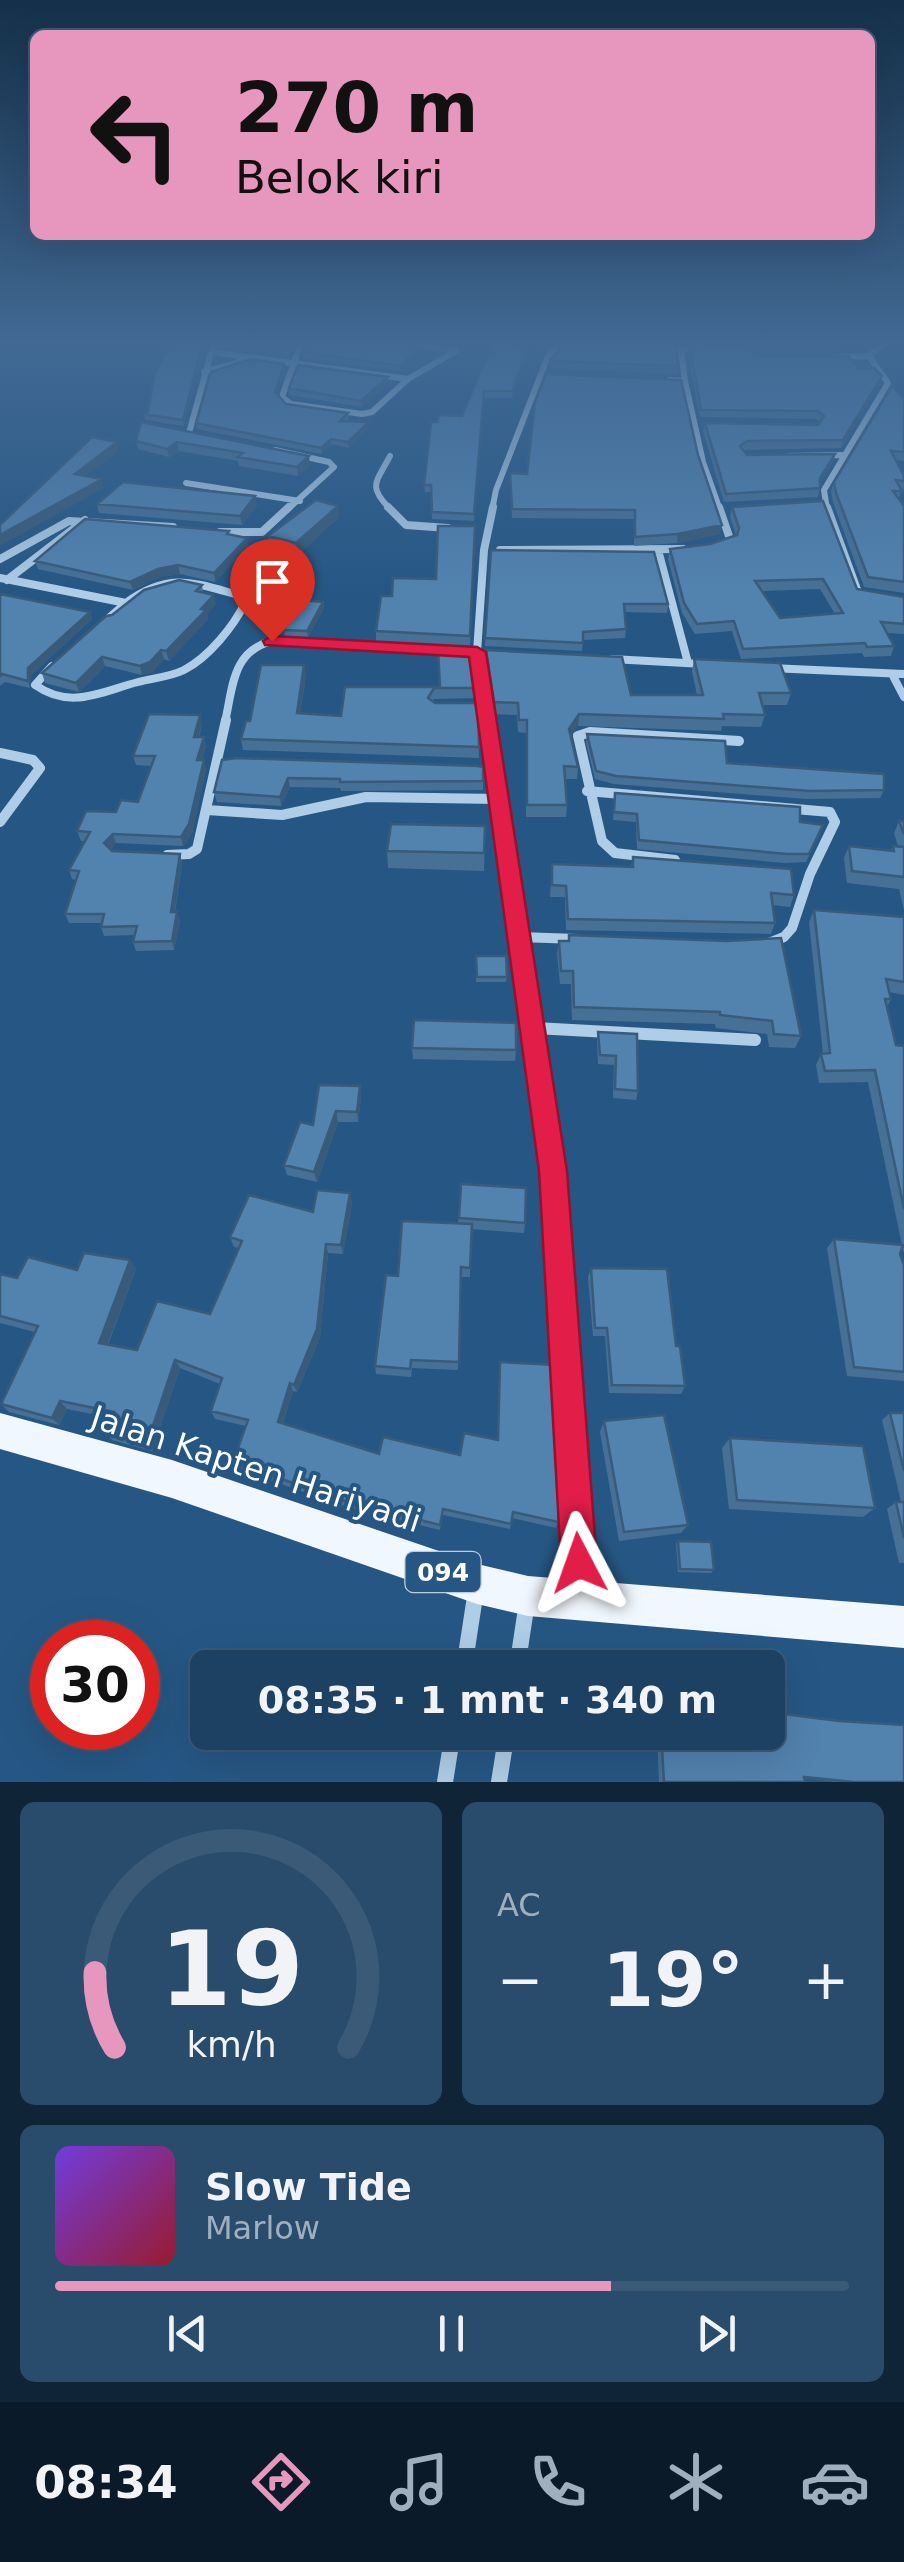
<!DOCTYPE html>
<html lang="id">
<meta charset="utf-8">
<style>
:root{--surface:#1c4163;--page:#294c6c;--text:#f1f3f6;--muted:#a0afbe;--line:#3a5a78;--accent:#e797bd}
body{margin:0;font-family:"DejaVu Sans",sans-serif;background:var(--page);color:var(--text);height:100vh;display:flex;flex-direction:column;font-size:38px;white-space:nowrap}
*{box-sizing:border-box;margin:0}
p{font-size:32px;color:var(--muted)}
.icon{flex:none;width:55px;height:55px;fill:none;stroke:currentColor;stroke-width:2;stroke-linecap:round;stroke-linejoin:round}
.map{position:relative;height:1782px;overflow:hidden}
.side{display:flex;flex-direction:column;gap:20px;padding:20px;background:#0f2436;flex:1}
.side>*{flex:none}
.top-card{position:absolute;left:30px;top:30px;width:845px;height:210px;border-radius:15px;box-shadow:0 10px 40px #0002,0 0 0 2px var(--line);background:#e797bd;color:#111;overflow:hidden}
.speed{position:absolute;left:30px;top:1620px;display:flex;gap:20px;font-size:50px;font-weight:700;text-align:center}
.speed>*{display:grid;place-content:center;width:130px;height:130px;border-radius:50%;background:var(--surface);box-shadow:0 10px 40px #0002,0 0 0 2px var(--line);line-height:1}
.speed .limit{border:15px solid #d22;background:#fff;color:#111}
.pin{position:absolute;display:grid;place-items:center;width:85px;height:85px;color:#fff;margin:-102px -42px;border-radius:50% 50% 50% 0;rotate:-45deg;box-shadow:0 0 10px #0007}
.pin .icon{rotate:45deg}
.me{position:absolute;width:110px;margin:-55px;rotate:356deg;stroke-linejoin:round;filter:drop-shadow(0 0 8px #0008)}
.turn{display:flex;align-items:center;gap:35px;height:210px;padding:0 40px;font-size:45px}
.turn .icon{width:130px;height:130px;stroke-width:2.5}
.turn b{display:block;font-size:70px;line-height:85px}
.big{font-size:75px;font-weight:600;line-height:1.1}
.side .tile{flex:1;display:flex;flex-direction:column;justify-content:center;gap:15px;min-width:0;padding:0 35px;border-radius:15px;background:var(--page)}
.side .dial{align-items:center;gap:0}
.dial svg{height:260px;overflow:visible;fill:none;stroke:var(--line);stroke-width:7;stroke-linecap:round;text-anchor:middle}
.dial text{fill:var(--text);stroke:none}
.song{display:flex;align-items:center;gap:30px}
.cover{width:120px;height:120px;border-radius:15px;background:linear-gradient(135deg,hsl(260 70% 55%),hsl(350 70% 35%))}
.played{height:10px;border-radius:5px;background:linear-gradient(90deg,var(--accent) 70%,var(--line) 70%)}
.keys{display:flex;justify-content:space-around;direction:ltr}
.heat{display:flex;justify-content:space-between;align-items:center;font-size:55px;direction:ltr}
.side .tiles{flex:1;display:grid;gap:20px;grid-template-columns:1fr 1fr}
.tile:last-child{grid-column:span 2}
.trip{position:absolute;left:190px;top:1650px;width:595px;height:100px;border-radius:15px;background:var(--surface);box-shadow:0 10px 40px #0002,0 0 0 2px var(--line);font-weight:600;line-height:100px;text-align:center}
.tab-bar{display:flex;height:160px;justify-content:space-around;align-items:center;background:#0b1a28;color:var(--muted)}
.tab-bar .icon{width:70px;height:70px}
.tab-bar .selected{color:var(--accent)}
.tab-bar b{font-size:45px;color:var(--text)}
.map>svg:first-child{display:block}
.lines{fill:none;stroke-linecap:round;stroke-linejoin:round}
.street-far4{stroke:#afcde7;stroke-width:6}
.street-far3{stroke:#afcde7;stroke-width:8}
.street-far2{stroke:#afcde7;stroke-width:10}
.street-far1{stroke:#afcde7;stroke-width:12}
.street{stroke:#afcde7;stroke-width:16}
.primary{fill:#f1f7fe;fill-rule:evenodd}
.wall{fill:#477096;fill-rule:evenodd}
.shaded-wall{fill:#395b7a}
.building{fill:#5282ae;stroke:#395b7a;stroke-width:2.5;fill-rule:evenodd}
.route{fill:#e11d48;stroke:#92132f;stroke-width:2.5}
.labels{text-anchor:middle;stroke-width:8;stroke-linejoin:round;paint-order:stroke}
.shield{fill:#265784;stroke:#becdda;stroke-width:2.5}
.shield-label{font-size:25px;font-weight:bold;fill:#fff}
.near-street-label{font-size:32px;fill:#fff;stroke:#265784}
</style>
<div class="map">
<svg width="904" height="1782" viewBox="0 0 904 1782">
<rect width="100%" height="100%" fill="#265784"/>
<g class="lines">
<path class="street-far4" d="M301,342L282,397L291,404L362,414L372,412L408,379L456,351L410,342
M211,352L408,379
M836,357L869,356
M204,372L247,360
M669,380L685,381L703,462L720,510
M685,381L681,350L702,347
M189,433L214,342
M275,450L329,462L334,467L287,510
M390,456C376,483 367,486 391,510
M789,456L842,455
M186,483L300,501
M492,510L496,490L548,356L562,342
M827,510L824,490L888,383L869,356L885,342"/>
<path class="street-far3" d="M388,507L406,525L448,528
M719,507L730,539L725,544
M827,507L858,592
M220,532H262L289,507
M500,550L683,549
M658,550L688,663
M0,559L69,521L173,527
M0,578L126,603L103,623
M7,580L85,520
M611,659L704,664
M52,666L35,685C71,710 100,692 138,682C153,678 170,677 184,670C209,657 234,626 246,601L242,596C194,583 170,571 126,603
M770,668L904,674
M893,676L904,697
M225,722C233,687 232,651 272,641L449,650
M487,722L477,652L484,550L493,507"/>
<path class="street-far2" d="M487,720L527,994
M0,753L33,760L40,768L0,822
M587,791L830,812L835,822L810,874L792,928L784,937L769,943
M207,810L282,815L366,797L498,799
M167,855L189,854L197,849L226,720
M675,860L615,853L602,841L578,736L590,732L739,741
M519,937L577,939"/>
<path class="street-far1" d="M527,991L553,1171L564,1340
M535,1028L755,1040"/>
<path class="street" d="M564,1338L581,1593
M464,1668L476,1590
M517,1668L527,1602
M445,1782L453,1732
M499,1782L507,1732"/>
<path class="primary" d="M0,1413L172,1460L477,1564L528,1576L904,1606V1648L528,1616L477,1604L172,1498L0,1449Z"/>
</g>
<path class="wall" d="M159,342H207L198,369L184,426L145,420L144,414L148,412L168,349H160Z
M219,342H294L289,356L220,346Z
M493,342L527,349L526,355L512,398H484L474,521L432,519L431,492H425L424,485L462,416Z
M747,342H836L834,350L763,351Z
M676,347L678,366L677,374L551,368V361Z
M690,347L763,357L858,368L880,384L841,448L743,450L747,455L835,454L833,462L820,483L818,497L724,502L703,431L705,423L818,425L820,422L816,419L700,417L688,354Z
M420,351L400,371L303,358L302,352Z
M284,364V369L276,394L286,404L348,413L349,419L346,421L369,422V427L349,448L331,444L322,454L197,429L196,423Z
M388,377V383L362,407L290,395L289,388Z
M904,399V461L896,460L904,476V487L903,490H901L899,499L904,506V593L864,587L833,502L831,491L834,482Z
M141,422L310,465L298,476L239,466L238,461L179,451L169,457L138,449L136,441Z
M698,455L720,534L677,543L634,546V519L512,518L510,473L527,474Z
M255,496L257,505L242,525L99,513L97,504Z
M732,507L857,589L904,597V634L887,633L894,646L891,656L864,657L862,653L741,659L732,631L695,634L682,613L668,559L670,549L710,544L736,535L730,517ZM820,589L835,614L780,618L761,591Z
M339,517L298,555L270,547L268,536Z
M475,526L470,646L376,641V631L392,596L436,579Z
M229,531L230,535L248,546L215,582L180,574L159,577L133,590L38,569L35,561Z
M491,550L668,604L667,613L625,612L626,629L625,638L583,640L582,651L485,646Z
M202,585L203,593L216,604L207,614L208,619L169,661L164,659L152,672L142,675L105,666L79,692L45,683L42,673L112,615Z
M0,594L90,612L92,619L31,675L30,688L5,682L0,686Z
M323,602L324,608L308,637L285,636L284,630Z
M486,650L631,695H697L692,671L694,659L791,693L787,705H762L765,715L761,727L722,726L721,731L578,726L570,737L578,767L577,779H565L567,805L566,817H526V733L518,732L517,715L493,714L486,661Z
M304,665L306,676L300,713L341,716L345,687L476,688V698L434,699L433,701L435,703H478L479,758L243,750L241,739L250,721Z
M202,724L199,737H204L206,746L202,760L206,769L192,833L183,846L116,843L110,850L112,851L180,854L182,864L175,912H177L180,921L174,950L136,951L133,942L134,935L104,936L101,927L102,923H69L65,914L76,880L72,879L69,870L85,841H81L77,831L138,802L151,766L136,765L133,756Z
M587,734L727,763L884,790L880,798L807,799L614,784L595,779L586,743Z
M222,760L483,767V790L341,791L340,788L290,787L281,806L217,802L214,792Z
M615,793L800,822L820,834L806,862L784,863L637,849L636,822L613,820Z
M899,821H904V910L899,889L847,883L844,858L849,846L891,850L893,846H898L894,833Z
M485,826L484,871L388,868L387,851Z
M633,857L794,895L790,907L773,905L775,923L771,934L566,930L565,897H550L552,864L631,867Z
M814,910L904,917V995L889,992L891,999L887,1007L896,1045L904,1046V1253L902,1247L900,1254L904,1265V1381L847,1376L827,1248L834,1239L902,1245L868,1082L819,1083L816,1065L821,1054H823L809,922Z
M569,935L727,941L801,1036L795,1048L769,1047L767,1034L716,1028L715,1024L572,1020L571,984H560L557,954L559,941H568Z
M476,956L507,977L506,982H476Z
M598,1032L637,1034L638,1091L636,1100L613,1098L614,1065L598,1064L597,1041Z
M412,1048L516,1050L515,1061L413,1059Z
M361,1097L358,1122H338L317,1182L287,1175L284,1165L313,1125Z
M461,1184L525,1223L524,1233L471,1229L470,1277H461L458,1370L412,1368L411,1377L376,1374L375,1366L398,1276L458,1224Z
M352,1203L343,1254L328,1253L320,1337L297,1392L293,1391L283,1423L558,1522L556,1528L512,1518L510,1529L443,1515L440,1530L350,1508L237,1469L233,1462L246,1426L215,1419L211,1411L220,1384L180,1368L152,1451L112,1440L106,1433L112,1418L67,1409L59,1425L9,1412L1,1404L35,1332L0,1323V1274L17,1278L77,1270L130,1260L136,1269L108,1345L137,1350L210,1314L239,1248L234,1247L230,1237L313,1212Z
M591,1268L676,1346L685,1386L681,1394L609,1393L605,1336H593L588,1277Z
M890,1413H904V1563H899L887,1509L896,1502H901L882,1420Z
M604,1421L688,1525L681,1533L619,1541L600,1432Z
M730,1438L875,1508L863,1517L729,1509L722,1448Z
M678,1541L714,1570L711,1573L678,1572L676,1543Z
M657,1732H768L904,1782H837L804,1778L805,1782H659Z"/>
<path class="shaded-wall" d="M204,342H207L198,369L184,426L183,420L197,364Z
M547,342H553L541,356V349Z
M420,346V351L400,371V366Z
M527,349L526,355L512,398V391Z
M284,364V369L275,398V392Z
M882,376L880,384L841,448L843,440Z
M388,377V383L362,407L361,401Z
M369,422V427L349,448L348,442Z
M331,439V444L322,454L321,448Z
M117,442L119,451L77,483L75,474Z
M177,442L179,451L169,457L167,449Z
M835,454L833,462L818,486L820,478Z
M309,456L310,465L298,476L297,467Z
M102,479L104,488L0,546V535Z
M255,496L257,505L242,525L240,516Z
M338,506L339,517L298,555L296,543Z
M722,525L720,534L677,543L678,534Z
M247,538L248,546L215,582L214,573Z
M178,565L180,574L159,577L133,590L130,582L158,569Z
M214,595L216,604L207,614L208,619L169,661L166,651Z
M323,602L324,608L308,637L307,631Z
M90,612L92,619L31,675L30,688L28,681V668Z
M161,650L164,659L152,672L142,675L140,666Z
M102,657L105,666L79,692L76,683Z
M304,665L306,676L298,724L297,713Z
M579,714L578,726L567,741L569,729Z
M200,715L202,724L196,746L194,737Z
M204,737L206,746L199,769L197,760Z
M204,760L206,769L192,833L183,846L181,837Z
M288,778L290,787L281,806L280,797Z
M113,834L116,843L107,853L104,843Z
M180,854L182,864L173,922L171,912Z
M177,912L180,921L174,950L172,941Z
M360,1086L361,1097L358,1122L357,1112Z
M336,1111L338,1122L317,1182L314,1172Z
M350,1193L352,1203L343,1254L341,1245Z
M326,1244L328,1253L320,1337L297,1392L294,1385Z
M130,1260L136,1269L105,1351L99,1343Z
M175,1360L180,1368L152,1451L147,1444Z
M290,1383L293,1391L281,1429L278,1422Z
M60,1401L67,1409L59,1425L52,1418Z"/>
<path class="building" d="M159,342H204L197,364L183,420L144,414L148,412L155,372L171,344H159Z
M228,342H291L288,350Z
M305,342H408L420,346L400,366L302,352Z
M493,342H501L527,349L512,391H484L474,514L432,512L431,485H424L431,422H437L439,415L462,416Z
M563,342H676L678,366L551,361Z
M762,342H836L765,344Z
M690,347L746,348L763,357L848,356L858,368H874L882,376L843,440L747,441L740,446L747,455L835,454L820,478V488L726,494L705,423L818,425L824,416L818,411L701,410Z
M251,359L284,364L275,392L286,404L348,413L340,421L369,422L348,442L331,439L321,448L196,423L211,372Z
M298,365L388,377L361,401L289,388Z
M546,374L681,380L698,455L722,525L678,534L635,537V510L512,509L510,473L527,474L535,402Z
M892,386L904,399V452L891,451L904,476V481L896,480L902,491H893L904,506V582L868,577L836,493L834,482Z
M141,422L309,456L297,467L238,457L243,453L177,442L167,449L136,441Z
M92,437L117,442L75,474L102,479L0,535V525Z
M123,482L255,496L240,516L97,504Z
M316,500L338,506L296,543L268,536Z
M823,501L857,589L904,597V624L881,622L894,646L867,647L865,643L743,649L734,621L697,624L684,603L670,549L710,544L737,535L739,528L732,507ZM823,579L843,613L780,618L755,581Z
M85,519L229,531L227,534L247,538L214,573L178,565L158,569L130,582L35,561Z
M438,526H475L470,636L376,631L381,596H392L393,578L436,579Z
M491,550L654,552L668,604H624L626,629L583,632V643L485,638Z
M179,580L202,585L196,591L214,595L201,609L206,610L166,651L161,650L150,662L140,666L102,657L76,683L42,673L106,616L112,615L144,590Z
M0,594L90,612L28,668V681L2,674L0,676Z
M301,600L323,602L307,631L284,630Z
M438,648L471,650L476,688H434L428,698L435,703H478L479,747L241,739L246,721H250L261,665H304L297,713L341,716L345,687H440Z
M486,650L622,657L631,695H703L694,659L780,663L791,693H759L765,715L723,714L724,719L579,714L569,729L578,767L564,766L567,805H527V720H519L518,703L494,702Z
M149,714L200,715L194,737H204L197,760H204L189,824L181,837L113,834L104,843L112,851L180,854L171,912H177L172,941L133,942L137,926L101,927L104,914H65L79,871L69,870L90,832L77,831L86,811L116,812L121,800L138,802L155,756H133Z
M587,734L725,741L727,763L884,774V790L810,791L616,776L596,771Z
M237,758L478,766L483,767V781L340,782V779L288,778L280,797L214,792L222,760Z
M615,793L800,807V822L823,825L809,854H787L639,840L637,814L614,812Z
M899,821H904V834Z
M391,824L485,826L484,853L387,851Z
M849,846L894,851L893,846L904,847V877L852,871Z
M633,857L791,869L794,895L771,893L775,923L568,919L566,886L552,885V864L633,867Z
M814,910L904,917V982L886,979L891,999H885L896,1045L904,1046V1209L875,1070L825,1071L821,1054L830,1053Z
M569,935L727,941L781,938L801,1036L774,1034L772,1021L720,1015V1012L574,1007L573,971H561L559,941H569Z
M476,956H506L507,977H477Z
M414,1020L516,1023V1050L412,1048Z
M598,1032L637,1034L638,1091L615,1089L616,1056L600,1055Z
M319,1085L360,1086L357,1112L336,1111L314,1172L284,1165L300,1122L313,1125Z
M461,1184L526,1188L525,1223L459,1218Z
M317,1190L350,1193L341,1245L326,1244L317,1329L294,1385L290,1383L278,1422L379,1454L383,1437L460,1455L464,1433L498,1440L500,1362L556,1365L558,1444L562,1445L564,1476L558,1522L513,1512L511,1524L443,1509L440,1525L348,1502L233,1462L248,1420L211,1411L222,1378L175,1360L147,1444L106,1433L114,1412L60,1401L52,1418L1,1404L38,1326L0,1316V1274L17,1278L28,1257L77,1270L84,1253L130,1260L99,1343L137,1350L157,1301L210,1314L242,1241L230,1237L249,1195L313,1212Z
M402,1221L472,1224L470,1268L461,1267L459,1362L411,1360L410,1369L375,1366L386,1275L398,1276Z
M834,1239L903,1245L900,1254L904,1265V1372L854,1367Z
M591,1268L667,1269L676,1346H680L685,1386L612,1385L607,1328H595Z
M890,1413H904V1471Z
M664,1415L688,1525L624,1532L604,1421Z
M730,1438L863,1446L875,1508L737,1500Z
M896,1502H904V1538Z
M678,1541L711,1542L714,1570L680,1569Z
M768,1712L839,1721L904,1725V1782H854L804,1777L805,1782H664L661,1732H768Z"/>
<linearGradient id="sky" x2="0" y2="1"><stop stop-color="#153049"/><stop offset="0.58" stop-color="#416994"/><stop offset="1" stop-color="#416994" stop-opacity="0"/></linearGradient>
<rect width="904" height="592" fill="url(#sky)"/>
<path class="route" d="M272,636L477,647L486,652L567,1171L597,1563L591,1576L579,1581L566,1576L561,1563L539,1171L469,657L265,645L263,641Z"/>
<g class="labels">
<rect class="shield" x="405.5" y="1552" width="75" height="40" rx="8"/>
<g class="shield-label">
<text x="443" y="1581">094</text>
</g>
<g class="near-street-label">
<text transform="translate(256 1469) rotate(18)" y="11">Jalan Kapten Hariyadi</text>
</g>
</g>
</svg>
<div class="speed"><div class="limit">30</div></div>
<div class="pin" style="left:272px;top:641px;background:#d93025"><svg class="icon" aria-label="arrive" viewBox="0 0 24 24"><path d="M6 21V4h12l-3 4 3 4H6"/></svg></div>
<svg class="me" style="left:579px;top:1563px" viewBox="-20 -20 40 40"><path d="M0-17L14 15 0 8-14 15z" fill="#e11d48" stroke="#fff" stroke-width="4"/></svg>
<div class="trip">08:35 · 1 mnt · 340 m</div>
<div class="top-card">
<div class="turn"><svg class="icon" aria-label="left" viewBox="0 0 24 24"><path d="M17 20v-9H6M10 6l-5 5 5 5"/></svg><div><b>270 m</b>Belok kiri</div></div>
</div>
</div>
<section class="side">
<div class="tiles">
<div class="tile dial"><svg viewBox="0 0 100 80">
<path d="M14 69A42 42 0 1 1 86 69"/>
<path d="M14 69A42 42 0 0 1 8 46" stroke="#e797bd"/>
<text x="50" y="56" font-size="32" font-weight="700">19</text>
<text x="50" y="72" font-size="11">km/h</text>
</svg></div>
<div class="tile"><p>AC</p>
<div class="heat"><a>−</a><b class="big">19°</b><a>+</a></div>
</div>
<div class="tile">
<div class="song"><i class="cover"></i><div><b>Slow Tide</b><p>Marlow</p></div></div>
<div class="played"></div>
<div class="keys"><svg class="icon" aria-label="previous" viewBox="0 0 24 24"><path d="M18 5L8 12l10 7zM5 5v14"/></svg><svg class="icon" aria-label="pause" viewBox="0 0 24 24"><path d="M8 5v14M16 5v14"/></svg><svg class="icon" aria-label="next" viewBox="0 0 24 24"><path d="M6 5l10 7-10 7zM19 5v14"/></svg></div>
</div>
</div>
</section>
<nav class="tab-bar">
<b>08:34</b>
<svg class="icon selected" aria-label="directions" viewBox="0 0 24 24"><path d="M12 3l9 9-9 9-9-9zM9 14v-3h6M13 9l2 2-2 2"/></svg>
<svg class="icon" aria-label="music" viewBox="0 0 24 24"><path d="M9 18V5l10-2v13"/><circle cx="6" cy="18" r="3"/><circle cx="16" cy="16" r="3"/></svg>
<svg class="icon" aria-label="phone" viewBox="0 0 24 24"><path d="M5 4h4l2 5-3 2q2 4 5 5l2-3 5 2v4C11 20 4 13 5 4z"/></svg>
<svg class="icon" aria-label="climate" viewBox="0 0 24 24"><path d="M12 3v18M4 7l16 10M4 17L20 7"/></svg>
<svg class="icon" aria-label="car" viewBox="0 0 24 24"><path d="M5 17H2v-5l4-1 3-4h7l3 4 3 1v5h-3M9 17h6M6 11h13"/><circle cx="7" cy="17" r="2"/><circle cx="17" cy="17" r="2"/></svg>
</nav>
